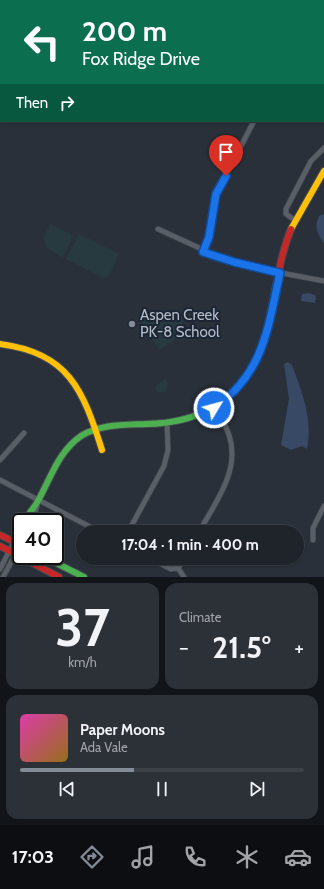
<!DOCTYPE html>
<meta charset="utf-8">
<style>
:root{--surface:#1f242b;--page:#2c3037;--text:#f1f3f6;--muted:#a1a4a9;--line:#3c4147;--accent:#838b97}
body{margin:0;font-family:Cabin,sans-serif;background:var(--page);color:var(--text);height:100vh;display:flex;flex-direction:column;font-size:15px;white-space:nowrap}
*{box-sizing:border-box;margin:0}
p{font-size:13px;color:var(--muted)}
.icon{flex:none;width:22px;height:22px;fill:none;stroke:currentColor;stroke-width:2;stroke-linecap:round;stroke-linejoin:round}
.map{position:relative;height:577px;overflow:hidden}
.details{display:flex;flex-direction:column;gap:6px;padding:6px;background:#111418;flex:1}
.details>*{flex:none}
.banner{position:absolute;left:0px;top:0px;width:324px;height:122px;box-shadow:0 1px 3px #0004,0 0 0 1px var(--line);background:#0b6e4f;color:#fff;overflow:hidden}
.speed{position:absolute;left:12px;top:513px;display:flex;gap:8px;font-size:20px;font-weight:700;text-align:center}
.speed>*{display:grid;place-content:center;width:52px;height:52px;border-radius:50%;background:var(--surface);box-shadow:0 1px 3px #0004,0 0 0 1px var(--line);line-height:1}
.speed .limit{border:2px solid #111;border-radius:6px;background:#fff;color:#111}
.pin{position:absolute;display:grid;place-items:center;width:34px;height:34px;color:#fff;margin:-41px -17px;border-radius:50% 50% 50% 0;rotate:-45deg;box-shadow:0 0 4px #0007}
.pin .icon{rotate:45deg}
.me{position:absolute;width:44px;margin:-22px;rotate:53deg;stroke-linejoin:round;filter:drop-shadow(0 0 3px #0008)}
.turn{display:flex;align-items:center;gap:14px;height:84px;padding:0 16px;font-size:18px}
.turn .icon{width:52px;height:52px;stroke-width:2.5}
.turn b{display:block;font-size:28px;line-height:34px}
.then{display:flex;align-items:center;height:38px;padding:0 16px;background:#0003;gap:8px;font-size:15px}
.big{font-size:30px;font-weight:800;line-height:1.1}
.details .tile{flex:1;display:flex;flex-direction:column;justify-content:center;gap:6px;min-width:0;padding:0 14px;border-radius:12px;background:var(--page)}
.details .dial{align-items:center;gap:0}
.dial b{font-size:52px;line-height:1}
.song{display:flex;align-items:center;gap:12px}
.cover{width:48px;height:48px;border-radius:6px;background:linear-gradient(135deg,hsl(320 70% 55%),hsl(40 70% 35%))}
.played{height:4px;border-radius:2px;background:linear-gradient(90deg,var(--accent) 40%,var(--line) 40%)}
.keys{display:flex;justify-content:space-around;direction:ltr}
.heat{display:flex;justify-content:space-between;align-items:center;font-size:22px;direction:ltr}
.details .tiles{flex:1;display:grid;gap:6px;grid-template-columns:1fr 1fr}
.tile:last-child{grid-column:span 2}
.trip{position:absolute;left:76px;top:525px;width:228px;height:40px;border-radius:20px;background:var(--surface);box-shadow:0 1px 3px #0004,0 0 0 1px var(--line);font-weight:800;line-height:40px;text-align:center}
.menu{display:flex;height:64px;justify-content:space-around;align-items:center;background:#0c0e11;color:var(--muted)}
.menu .icon{width:28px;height:28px}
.menu .current{color:var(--accent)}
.menu b{font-size:18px;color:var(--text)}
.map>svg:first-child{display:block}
.green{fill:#263a3f}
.water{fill:#374964}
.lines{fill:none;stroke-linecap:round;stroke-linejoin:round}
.canal{stroke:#374964;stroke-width:5.5}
.street-casing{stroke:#464b52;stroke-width:6}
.fast-casing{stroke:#464b52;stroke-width:8}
.slow-casing{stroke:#464b52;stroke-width:8}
.jam-casing{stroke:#464b52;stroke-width:8}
.street{stroke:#5a5f67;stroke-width:4.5}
.fast{stroke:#4caf50;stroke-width:6}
.slow{stroke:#ffc107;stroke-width:6}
.jam{stroke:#c62828;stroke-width:6}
.route-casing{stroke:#114b97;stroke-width:10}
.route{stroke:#1a73e8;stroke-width:7}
.poi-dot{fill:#838b97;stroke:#1d2634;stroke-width:1.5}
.labels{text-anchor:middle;stroke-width:4;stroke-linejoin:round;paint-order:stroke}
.poi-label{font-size:15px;fill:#b4bcca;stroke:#1d2634;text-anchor:start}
</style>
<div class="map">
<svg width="324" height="577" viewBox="0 0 324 577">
<rect width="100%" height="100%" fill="#293039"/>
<path class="green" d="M50,224L71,234L72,239L62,258L46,247L44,237Z
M79,234L119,254L109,276L103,278L66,259Z
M180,310C184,321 184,328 178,338L175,337L172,342L160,350L140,323L149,317C162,324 169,317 180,310Z
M165,379L167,380L168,385L165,392L159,393L156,391V386Z"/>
<path class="water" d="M324,214V243C317,233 314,227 319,216Z
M310,293L316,296L315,303L301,301L302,294Z
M288,362L292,365C302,392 313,419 307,449L302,446L291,450L281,445L289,399L284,364Z"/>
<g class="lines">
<path class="canal" d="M10,1L13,0
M0,3L1,2"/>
<g class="street-casing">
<path id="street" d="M323,59L324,60
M296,221L286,214V209L311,161L324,148
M158,229L219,257L287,274L324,281
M203,251L209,237L216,194L254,121
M0,460L24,433
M0,480L100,532
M32,522L37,506
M128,532L164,466L168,450L167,423
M199,532C215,503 241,470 229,435C226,425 220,416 214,407
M313,540V528L324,506
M150,558L171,569L178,568
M178,568L185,558
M178,568L184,577
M0,569L21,528
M3,577L21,544"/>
</g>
<g class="fast-casing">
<path id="fast" d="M314,0L315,1
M24,522C28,514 35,507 39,499C51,477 59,451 81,436C100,424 125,425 146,424C198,423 239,402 260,352
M42,556L84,577"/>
</g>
<g class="slow-casing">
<path id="slow" d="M323,5L324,6
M291,229L324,171
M0,344C69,353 83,390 102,450"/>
</g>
<g class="jam-casing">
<path id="jam" d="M260,352C275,313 275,268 291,229
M0,535L21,545
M0,546L59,577"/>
</g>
<use href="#street" class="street"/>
<use href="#fast" class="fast"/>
<use href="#slow" class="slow"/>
<use href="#jam" class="jam"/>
</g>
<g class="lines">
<g class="route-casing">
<path id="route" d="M214,408C264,374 268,327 280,273L234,262L203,252L209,237L216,194L226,176"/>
</g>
<use href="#route" class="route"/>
</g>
<circle class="poi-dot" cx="132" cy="324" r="4"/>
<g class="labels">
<g class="poi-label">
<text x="140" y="320">Aspen Creek<tspan x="140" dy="17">PK-8 School</tspan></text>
</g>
</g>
</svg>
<div class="speed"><div class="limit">40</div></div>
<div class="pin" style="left:226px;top:176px;background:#d93025"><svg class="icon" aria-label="arrive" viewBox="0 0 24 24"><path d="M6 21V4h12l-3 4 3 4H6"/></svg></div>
<svg class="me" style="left:214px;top:408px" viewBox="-20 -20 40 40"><circle r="17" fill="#1a73e8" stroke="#fff" stroke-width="3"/><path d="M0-11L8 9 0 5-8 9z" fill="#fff"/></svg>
<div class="trip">17:04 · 1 min · 400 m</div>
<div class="banner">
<div class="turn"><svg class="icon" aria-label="left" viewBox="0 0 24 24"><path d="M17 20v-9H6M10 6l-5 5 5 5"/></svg><div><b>200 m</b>Fox Ridge Drive</div></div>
<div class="then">Then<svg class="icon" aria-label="right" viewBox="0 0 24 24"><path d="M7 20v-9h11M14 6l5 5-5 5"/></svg></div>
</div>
</div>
<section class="details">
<div class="tiles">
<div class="tile dial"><b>37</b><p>km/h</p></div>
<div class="tile"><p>Climate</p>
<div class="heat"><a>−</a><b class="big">21.5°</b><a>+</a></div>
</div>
<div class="tile">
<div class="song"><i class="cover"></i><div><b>Paper Moons</b><p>Ada Vale</p></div></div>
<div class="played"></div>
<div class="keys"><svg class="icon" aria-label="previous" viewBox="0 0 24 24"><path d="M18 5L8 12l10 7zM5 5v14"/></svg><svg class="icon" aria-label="pause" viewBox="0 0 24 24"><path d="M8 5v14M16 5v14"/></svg><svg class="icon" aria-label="next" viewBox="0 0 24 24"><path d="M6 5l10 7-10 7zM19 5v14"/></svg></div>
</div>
</div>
</section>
<nav class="menu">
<b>17:03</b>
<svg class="icon current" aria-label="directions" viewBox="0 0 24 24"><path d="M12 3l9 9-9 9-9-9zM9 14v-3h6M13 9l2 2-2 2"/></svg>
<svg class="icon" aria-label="music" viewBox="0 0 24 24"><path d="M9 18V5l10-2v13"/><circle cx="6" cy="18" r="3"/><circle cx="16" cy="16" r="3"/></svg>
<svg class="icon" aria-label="phone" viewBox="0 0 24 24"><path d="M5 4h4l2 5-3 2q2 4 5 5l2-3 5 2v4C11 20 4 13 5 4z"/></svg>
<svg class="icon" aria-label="climate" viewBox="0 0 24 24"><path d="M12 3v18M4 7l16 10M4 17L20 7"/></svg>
<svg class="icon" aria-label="car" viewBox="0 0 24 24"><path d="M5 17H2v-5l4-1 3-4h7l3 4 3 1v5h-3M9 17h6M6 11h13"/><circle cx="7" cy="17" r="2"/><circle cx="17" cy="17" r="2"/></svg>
</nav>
